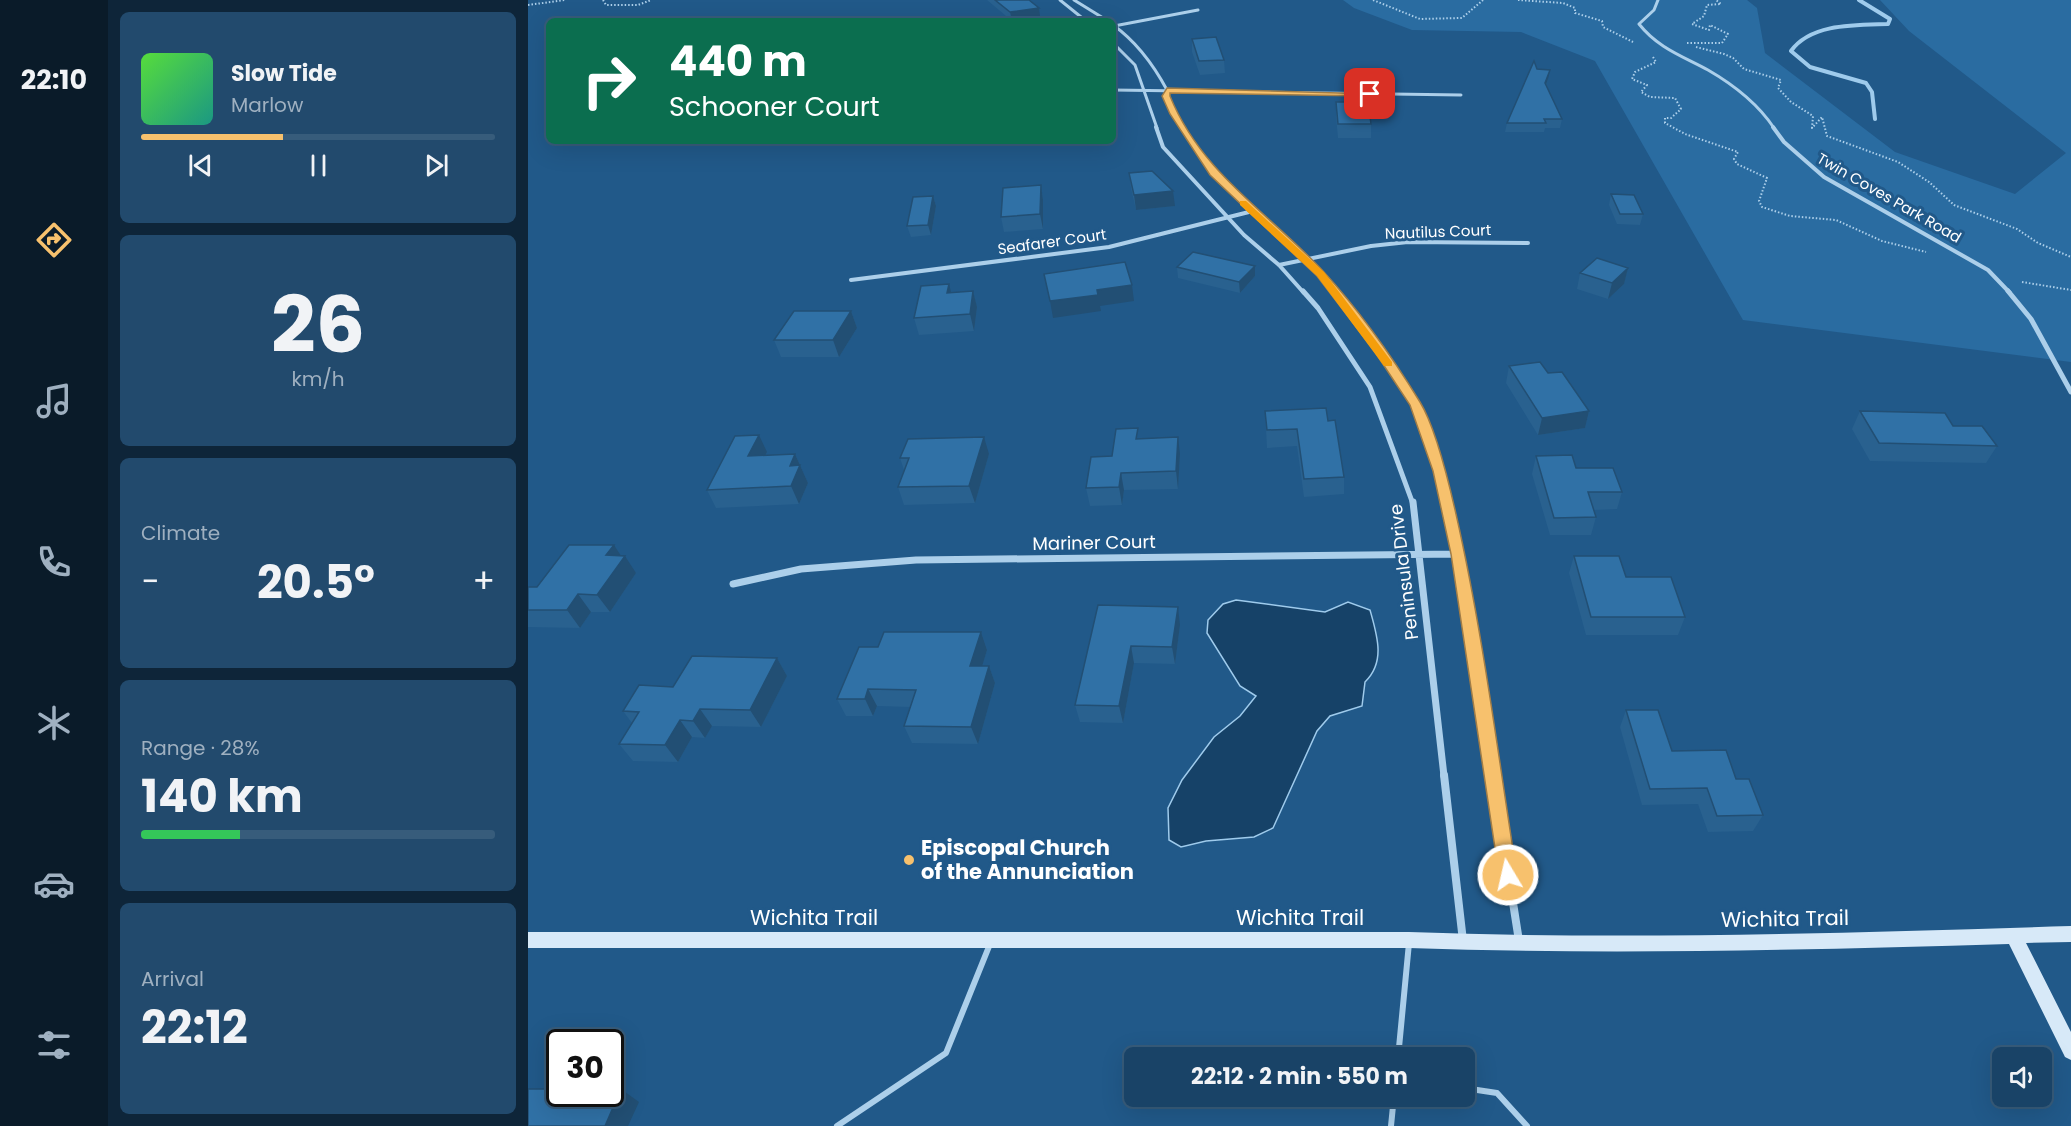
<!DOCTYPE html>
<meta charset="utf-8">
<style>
:root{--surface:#194367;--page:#224a6d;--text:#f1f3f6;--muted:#9fb0c0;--line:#375c7b;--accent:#f7c16d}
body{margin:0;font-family:Poppins,sans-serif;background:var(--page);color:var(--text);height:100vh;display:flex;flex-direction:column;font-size:22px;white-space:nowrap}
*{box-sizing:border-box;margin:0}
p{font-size:20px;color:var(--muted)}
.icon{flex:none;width:33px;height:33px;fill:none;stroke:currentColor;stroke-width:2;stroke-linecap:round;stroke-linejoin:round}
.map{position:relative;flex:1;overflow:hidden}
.drawer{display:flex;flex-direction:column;gap:12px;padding:12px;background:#0e2539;width:420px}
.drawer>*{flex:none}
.hud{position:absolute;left:18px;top:18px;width:570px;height:126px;border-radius:9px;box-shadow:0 6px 24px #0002,0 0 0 2px var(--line);background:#0b6e4f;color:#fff;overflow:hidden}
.fabs{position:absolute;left:1464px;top:1047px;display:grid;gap:12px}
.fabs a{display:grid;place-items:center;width:60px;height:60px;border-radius:9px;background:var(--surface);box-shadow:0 6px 24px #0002,0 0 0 2px var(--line);font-size:30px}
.speed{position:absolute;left:18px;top:1029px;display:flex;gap:12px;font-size:30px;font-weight:700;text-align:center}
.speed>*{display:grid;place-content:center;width:78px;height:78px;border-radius:50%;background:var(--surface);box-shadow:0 6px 24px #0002,0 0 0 2px var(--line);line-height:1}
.speed .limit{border:3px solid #111;border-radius:9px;background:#fff;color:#111}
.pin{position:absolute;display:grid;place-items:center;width:51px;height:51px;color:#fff;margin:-26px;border-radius:12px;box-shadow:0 3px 9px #0006}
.me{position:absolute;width:66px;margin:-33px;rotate:351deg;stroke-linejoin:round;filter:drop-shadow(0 0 4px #0008)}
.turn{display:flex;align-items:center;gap:21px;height:126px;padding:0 24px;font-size:27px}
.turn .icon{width:78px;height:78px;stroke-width:2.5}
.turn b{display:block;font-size:42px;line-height:51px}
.big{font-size:45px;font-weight:700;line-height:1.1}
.drawer .card{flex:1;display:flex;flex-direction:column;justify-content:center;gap:9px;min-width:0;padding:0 21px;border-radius:9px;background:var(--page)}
.drawer .dial{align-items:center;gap:0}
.dial b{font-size:78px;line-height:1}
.song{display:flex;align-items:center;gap:18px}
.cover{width:72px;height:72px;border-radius:9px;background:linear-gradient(135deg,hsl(110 70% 55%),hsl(170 70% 35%))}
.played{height:6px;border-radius:3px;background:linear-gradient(90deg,var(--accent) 40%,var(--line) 40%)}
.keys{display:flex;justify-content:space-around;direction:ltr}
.heat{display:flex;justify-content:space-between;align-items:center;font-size:33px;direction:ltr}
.charge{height:9px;border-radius:4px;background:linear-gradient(90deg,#34c759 28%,var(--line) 0)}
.trip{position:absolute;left:596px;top:1047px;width:351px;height:60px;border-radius:9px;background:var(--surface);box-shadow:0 6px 24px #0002,0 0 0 2px var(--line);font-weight:700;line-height:60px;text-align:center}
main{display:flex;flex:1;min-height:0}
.dock{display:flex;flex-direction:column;width:108px;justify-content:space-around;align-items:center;background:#0a1b29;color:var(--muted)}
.dock .icon{width:42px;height:42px}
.dock .selected{color:var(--accent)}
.dock b{font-size:27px;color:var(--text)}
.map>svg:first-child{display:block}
.green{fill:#2a6ca1}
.water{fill:#164268;stroke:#9fcbec;stroke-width:1.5}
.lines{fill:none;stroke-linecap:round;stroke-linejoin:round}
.stream{stroke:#9fcbec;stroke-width:4}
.path{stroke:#accfea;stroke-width:2;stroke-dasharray:1.5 2;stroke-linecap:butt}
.lane{stroke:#accfea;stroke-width:6}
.street-far4{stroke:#accfea;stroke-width:3}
.street-far3{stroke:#accfea;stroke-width:4}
.street-far2{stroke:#accfea;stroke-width:5}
.street-far1{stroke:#accfea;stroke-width:7}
.street{stroke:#accfea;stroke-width:8}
.secondary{fill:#d7e9f8;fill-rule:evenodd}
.wall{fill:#29618f}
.shaded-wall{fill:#224f74}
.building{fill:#3071a6;stroke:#224f74;stroke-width:1.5}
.route{fill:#f7c16d;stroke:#a17d47;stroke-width:1.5}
.slow{fill:#f59e0b}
.poi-dot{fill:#f7c16d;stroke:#215989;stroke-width:2}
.labels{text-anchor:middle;stroke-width:6;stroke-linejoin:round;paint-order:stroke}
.far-street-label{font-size:15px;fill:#fff;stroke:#215989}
.street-label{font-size:18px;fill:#fff;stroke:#215989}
.near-poi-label{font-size:21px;font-weight:bold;fill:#fff;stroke:#215989;text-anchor:start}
.near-street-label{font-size:21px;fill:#fff;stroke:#215989}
</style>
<main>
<nav class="dock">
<b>22:10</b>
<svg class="icon selected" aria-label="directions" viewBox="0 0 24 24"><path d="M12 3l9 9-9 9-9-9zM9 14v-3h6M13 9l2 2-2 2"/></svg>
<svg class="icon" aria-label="music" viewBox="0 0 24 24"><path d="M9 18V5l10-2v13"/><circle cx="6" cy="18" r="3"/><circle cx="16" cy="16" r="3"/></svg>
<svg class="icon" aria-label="phone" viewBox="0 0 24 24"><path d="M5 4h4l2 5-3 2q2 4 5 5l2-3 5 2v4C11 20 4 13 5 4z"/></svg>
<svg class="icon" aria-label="climate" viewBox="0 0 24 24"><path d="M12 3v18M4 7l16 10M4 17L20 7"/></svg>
<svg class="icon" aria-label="car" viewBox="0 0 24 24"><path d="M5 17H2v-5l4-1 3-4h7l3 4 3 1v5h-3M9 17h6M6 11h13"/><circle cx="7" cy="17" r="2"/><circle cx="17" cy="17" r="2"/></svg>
<svg class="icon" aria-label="filters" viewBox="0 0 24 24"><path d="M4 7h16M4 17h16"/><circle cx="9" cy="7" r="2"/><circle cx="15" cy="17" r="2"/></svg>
</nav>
<section class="drawer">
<div class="card">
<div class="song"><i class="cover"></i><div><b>Slow Tide</b><p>Marlow</p></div></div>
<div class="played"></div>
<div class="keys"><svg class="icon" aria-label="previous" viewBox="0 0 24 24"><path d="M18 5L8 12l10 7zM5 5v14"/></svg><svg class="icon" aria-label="pause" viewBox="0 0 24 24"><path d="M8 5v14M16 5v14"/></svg><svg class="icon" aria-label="next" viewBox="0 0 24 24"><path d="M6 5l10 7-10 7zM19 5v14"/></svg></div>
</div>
<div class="card dial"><b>26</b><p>km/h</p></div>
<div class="card"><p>Climate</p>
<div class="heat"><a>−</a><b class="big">20.5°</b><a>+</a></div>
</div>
<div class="card"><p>Range · 28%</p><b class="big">140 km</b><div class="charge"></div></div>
<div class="card"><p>Arrival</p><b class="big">22:12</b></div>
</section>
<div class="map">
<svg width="1543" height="1126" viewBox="0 0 1543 1126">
<rect width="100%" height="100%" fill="#215989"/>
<path class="green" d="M815,0H1219L1229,8L1237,53L1367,152L1487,194L1538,153L1381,31L1352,0H1543V362L1215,320L1067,61L993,32L884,30L826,8Z"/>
<path class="water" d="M708,600L797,612L820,602L842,610C849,635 858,662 837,682L834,706L802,716L789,731L745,828L726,837L678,841L653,847L641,840L640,808L654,780L686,737L712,716L728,696L712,686L679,633L680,620L695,604Z"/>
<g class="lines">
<path class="stream" d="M1331,0L1362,19L1360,24C1329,25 1283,23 1263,51L1282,67L1338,83L1344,92L1347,119"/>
<path class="path" d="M75,0L78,5H110L123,0
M845,0L892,19L934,18L955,0
M990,0L1035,3L1047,8V13L1074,21L1075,27L1105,42
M0,5L37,0
M1159,43H1194L1200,34L1182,25L1181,30L1164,24L1176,16L1179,5L1193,4L1188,0
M1168,47L1196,54L1205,58L1216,69L1253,80L1250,88L1263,102L1285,116L1284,128L1294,117L1299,136L1370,162L1401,182L1426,205L1489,229L1510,243L1543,257
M1125,57L1128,62L1107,72L1104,79L1119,85L1113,92L1122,97L1147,98L1153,109L1143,118H1137V123L1157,134L1210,152L1206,159L1209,164L1239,178L1231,201L1234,207L1262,216L1308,220L1354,241L1398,252
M1494,282L1543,290"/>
<path class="lane" d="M870,1058L881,943
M936,1088L969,1093L999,1126
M309,1126L418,1053L462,944
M863,1126L866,1096"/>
<path class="street-far4" d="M532,0L558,21
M546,0L580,21
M1130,0L1126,10L1111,24C1130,48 1154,56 1180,70C1206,85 1230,104 1246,128
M585,25C609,42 625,64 639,90C637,104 647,117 655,128
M586,26L670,10
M585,43L607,65L629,128
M585,90L933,95"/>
<path class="street-far3" d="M628,127L635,147L716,235L751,265L776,293
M654,127L685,173L792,274L806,293
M1245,127L1256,142L1296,177L1460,270L1482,293
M751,265L843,246L880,242L1000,243
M323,280L581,247L725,211"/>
<path class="street-far2" d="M775,291L790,308L842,387L885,504
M805,291C834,327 863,363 887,403C903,431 912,473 919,504
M1480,291L1503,319L1543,392"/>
<path class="street-far1" d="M885,502L916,776
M919,502L930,554L965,776
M205,584L273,569L388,560L930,554"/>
<path class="street" d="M916,775L935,941
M965,775L991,941"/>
<path class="secondary" d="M1543,926V942L1498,943L1543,1032V1060L1537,1057L1481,944C1281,950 1081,955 881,948H0V932H881C1102,940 1322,933 1543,926Z"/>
</g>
<path class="wall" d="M459,0H501L512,16L484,21Z
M664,39L696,60L697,73L672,75L664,52Z
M1009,69L1020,79L1018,86L1034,119L1032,128H1017L1016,132H977L979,123Z
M808,102L843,124V138H810L808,116Z
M601,173L647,206L608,210L603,188Z
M513,185L515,200V229L476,232L473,217Z
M1083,194L1115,214L1112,225L1089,224L1081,205Z
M405,196L408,206L403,235L383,237L379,226Z
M727,266V276L712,293L650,278L649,267Z
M1100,268L1096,284L1080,299L1049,289L1052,273Z
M445,291L449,307L446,331L391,335L386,318L423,293Z
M323,311L329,328L311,357H253L246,340Z
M981,366L1020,373L1061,411L1057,428L1010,435L978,383Z
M737,411L800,421L816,477V494L776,497L769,446L739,448Z
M1332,411L1425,426L1469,446L1458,463L1342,461L1324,429Z
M611,438L652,454L650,489L596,490L594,505L562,506L558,488L584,456Z
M239,452L238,455L267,454L280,483L271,504L188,508L179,490Z
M461,454L447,503L376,505L370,487L376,470L372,458Z
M1008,456L1048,468L1094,492L1089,509L1066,510L1068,517L1063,535H1022L1004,474Z
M93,556L108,573L82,612H63L52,628L0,627V587H9Z
M1046,556L1098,577L1157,617L1150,635H1058L1041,573Z
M570,605L652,625L647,664L606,663L595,723L552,722L547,705Z
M453,632L459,650L454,666H461L467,683L450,744L384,743L376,726L383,707L349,706L345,716H318L309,699L350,647Z
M249,658L259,676L233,727L184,726L177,738L164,737L150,762L105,761L91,744L104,723L95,711L145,687Z
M1098,710L1144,751L1208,779L1235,815L1225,831L1180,832L1170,804L1114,805L1092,727Z"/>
<path class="shaded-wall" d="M511,8L512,16L484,21L482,12Z
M1022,70L1020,79L1015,93L1017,83Z
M513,185L515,200V229L512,214Z
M645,191L647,206L608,210L606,195Z
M405,196L408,206L403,235L400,225Z
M727,266V276L712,293L711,282Z
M1100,268L1096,284L1080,299L1084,283Z
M421,284L425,300L419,293Z
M604,285L606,301L572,306L573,311L525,318L522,301L569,290Z
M445,291L449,307L446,331L442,314Z
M323,311L329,328L311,357L305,340Z
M1061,411L1057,428L1010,435L1014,418Z
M231,435L239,452L229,473L220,456Z
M456,437L461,454L447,503L441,486Z
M650,437L652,454L650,489L648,471Z
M267,454L280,483L271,504L263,486L262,466Z
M593,473L596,490L594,505L591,487Z
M86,545L95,559L97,556L108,573L82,612L69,595L78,555Z
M50,594L63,612L52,628L39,610Z
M650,607L652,625L647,664L644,647Z
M453,632L459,650L449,683L442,666Z
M603,646L606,663L595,723L591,706Z
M249,658L259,676L233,727L222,710Z
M461,666L467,683L450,744L443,727Z
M340,689L349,706L345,716L337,699Z
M172,709L184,726L177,738L165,721Z
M152,720L164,737L150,762L137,745Z
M93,1089L111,1102L100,1126H77Z"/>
<path class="building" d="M467,0H501L511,8L482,12Z
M688,37L696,60L671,61L664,39Z
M1006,61L1009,69L1022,70L1017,83L1034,119H1016L1018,123H979Z
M808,102H840L843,124H810Z
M624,171L645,191L606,195L601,173Z
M513,185L512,214L473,217L475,188Z
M1083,194L1106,195L1115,214H1092Z
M405,196L400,225L379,226L385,197Z
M665,252L727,266L711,282L649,267Z
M1069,258L1100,268L1084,283L1052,273Z
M597,262L604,285L569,290L570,295L522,301L516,274Z
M421,284L419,293L445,291L442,314L386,318L393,286Z
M266,311H323L305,340H246Z
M1012,362L1020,373L1034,372L1061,411L1014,418L981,366Z
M798,408L800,421L807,420L816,477L776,479L769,429L739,430L737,411Z
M1332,411L1417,413L1425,426H1454L1469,446L1351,443Z
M610,428L608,439L650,437L648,471L593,473L591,487L558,488L563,457L584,456L588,429Z
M231,435L220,456L267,454L262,466L272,465L263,486L179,490L207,436Z
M456,437L441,486L370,487L381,458H372L380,439Z
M1044,455L1048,468H1085L1094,492H1060L1068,517L1026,518L1008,456Z
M41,545H86L78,555L97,556L69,595L50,594L39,610H0V587H9Z
M1046,556H1091L1098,577H1143L1157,617H1063Z
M570,605L650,607L644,647L603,646L591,706L547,705Z
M356,632H453L442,666H461L443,727L376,726L388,690L340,689L337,699H309L331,647H350Z
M164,656L249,658L222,710L172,709L165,721L152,720L137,745L91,744L111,712L95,711L111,685L145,687Z
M1098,710H1130L1144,751L1198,750L1208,779H1221L1235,815L1189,816L1179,788L1122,789Z
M0,1089H32V1094H82V1089H93L77,1126H0Z"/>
<path class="route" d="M639,88L846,94L842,96L642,93V96C673,173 741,213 795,271C830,309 865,358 892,402C908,428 921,483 928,514C955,633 970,755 989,875L987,881L980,884L974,881L971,875L923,554L905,471L882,405L845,349L789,276L682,175L642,114L634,96Z"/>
<path class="slow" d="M712,201H718L796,272L864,362V366H856L789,276L712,205Z"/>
<circle class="poi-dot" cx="381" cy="860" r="6"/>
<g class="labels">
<g class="far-street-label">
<text transform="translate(1361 198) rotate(30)" y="5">Twin Coves Park Road</text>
<text transform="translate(910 232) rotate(-2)" y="5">Nautilus Court</text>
<text transform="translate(524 242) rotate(-8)" y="5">Seafarer Court</text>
</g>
<g class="street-label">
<text transform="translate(566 543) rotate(-1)" y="6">Mariner Court</text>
<text transform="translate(876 572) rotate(-97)" y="6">Peninsula Drive</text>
</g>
<g class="near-poi-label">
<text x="393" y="855">Episcopal Church<tspan x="393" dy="24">of the Annunciation</tspan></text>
</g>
<g class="near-street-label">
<text x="286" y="925">Wichita Trail</text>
<text x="772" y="925">Wichita Trail</text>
<text transform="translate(1257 919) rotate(-1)" y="7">Wichita Trail</text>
</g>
</g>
</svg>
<div class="fabs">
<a><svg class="icon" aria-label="sound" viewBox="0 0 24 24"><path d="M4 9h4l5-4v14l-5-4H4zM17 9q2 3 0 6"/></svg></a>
</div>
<div class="speed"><div class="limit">30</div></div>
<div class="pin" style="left:842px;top:94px;background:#d93025"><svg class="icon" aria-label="arrive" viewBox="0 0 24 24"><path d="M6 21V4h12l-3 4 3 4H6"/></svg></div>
<svg class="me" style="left:980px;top:875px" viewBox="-20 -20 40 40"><circle r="17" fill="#f7c16d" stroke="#fff" stroke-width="3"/><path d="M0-11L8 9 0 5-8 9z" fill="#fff"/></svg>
<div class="trip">22:12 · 2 min · 550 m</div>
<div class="hud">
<div class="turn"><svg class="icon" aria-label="right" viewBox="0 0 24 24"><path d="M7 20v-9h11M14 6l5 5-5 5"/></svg><div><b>440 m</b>Schooner Court</div></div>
</div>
</div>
</main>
